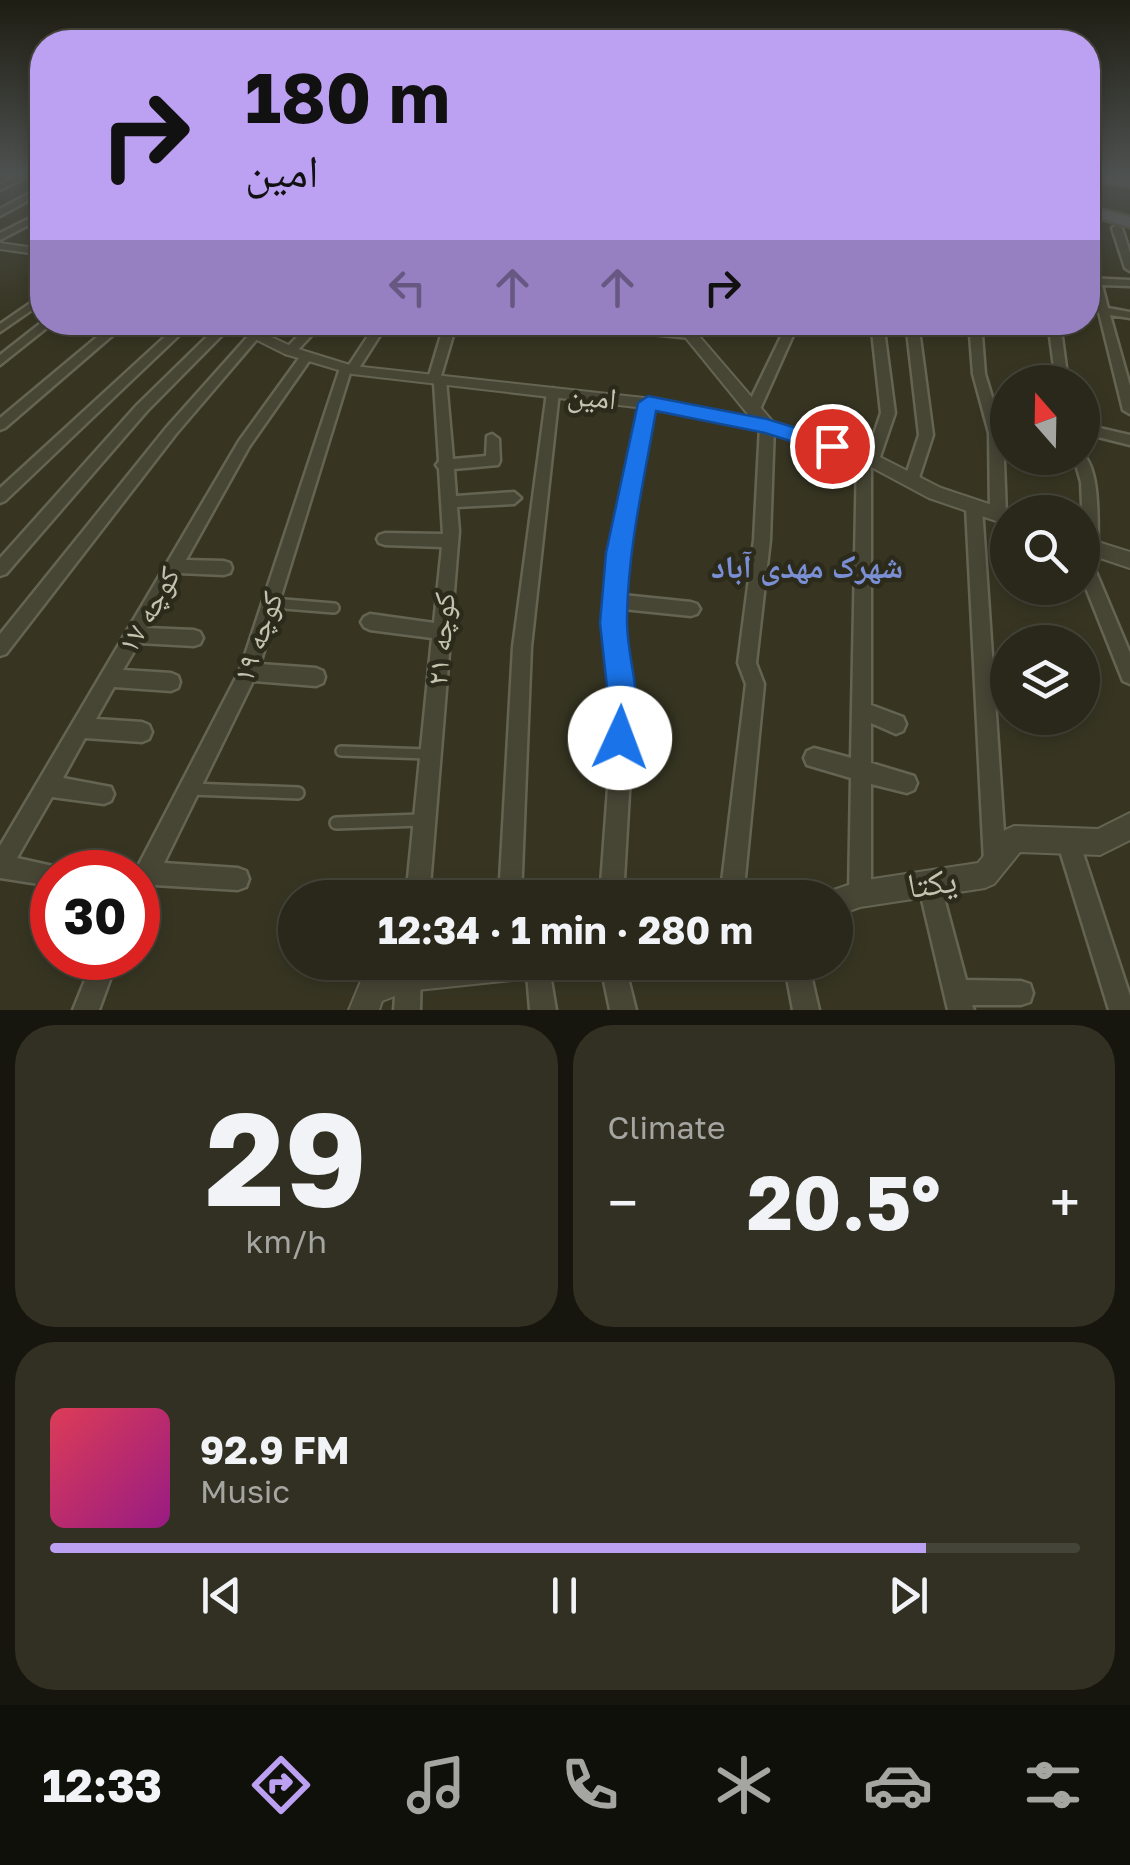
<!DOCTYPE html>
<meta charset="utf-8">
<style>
:root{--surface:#29281a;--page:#313023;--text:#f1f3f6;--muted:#a5a6a2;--line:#454439;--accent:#bca0f2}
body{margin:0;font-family:"Golos Text","Noto Naskh Arabic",sans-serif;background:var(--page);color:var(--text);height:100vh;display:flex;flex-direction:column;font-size:38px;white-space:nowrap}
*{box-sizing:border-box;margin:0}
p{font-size:32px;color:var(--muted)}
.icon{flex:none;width:55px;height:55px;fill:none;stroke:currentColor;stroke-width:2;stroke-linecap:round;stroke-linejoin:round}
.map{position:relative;height:1010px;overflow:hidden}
.drawer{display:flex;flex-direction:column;gap:15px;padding:15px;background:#17160e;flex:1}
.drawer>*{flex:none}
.banner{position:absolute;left:30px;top:30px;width:1070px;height:305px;border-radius:40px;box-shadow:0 5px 15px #0003,0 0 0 2px var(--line);background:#bca0f2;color:#111;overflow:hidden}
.needle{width:65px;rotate:340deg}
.fabs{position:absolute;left:990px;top:365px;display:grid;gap:20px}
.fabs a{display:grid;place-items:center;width:110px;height:110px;border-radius:50%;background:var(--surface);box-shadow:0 5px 15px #0003,0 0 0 2px var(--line);font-size:50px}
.speed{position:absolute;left:30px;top:850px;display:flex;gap:20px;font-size:50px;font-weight:700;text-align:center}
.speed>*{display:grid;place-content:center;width:130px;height:130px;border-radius:50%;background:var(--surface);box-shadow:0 5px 15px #0003,0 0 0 2px var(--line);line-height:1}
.speed .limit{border:15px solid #d22;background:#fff;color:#111}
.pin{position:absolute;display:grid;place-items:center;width:85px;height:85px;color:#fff;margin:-42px;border:5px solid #fff;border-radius:50%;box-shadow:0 2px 10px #0007}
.me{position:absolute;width:110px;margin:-55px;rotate:2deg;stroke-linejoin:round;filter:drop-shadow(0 0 8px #0008)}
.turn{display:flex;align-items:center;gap:35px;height:210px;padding:0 50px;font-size:45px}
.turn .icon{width:130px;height:130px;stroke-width:2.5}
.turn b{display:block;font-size:70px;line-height:85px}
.lanes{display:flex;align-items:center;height:95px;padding:0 50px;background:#0003;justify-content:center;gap:50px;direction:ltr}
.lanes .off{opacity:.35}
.big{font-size:75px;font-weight:700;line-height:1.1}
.drawer .widget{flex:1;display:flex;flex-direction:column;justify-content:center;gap:15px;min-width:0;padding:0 35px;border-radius:40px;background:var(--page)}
.drawer .dial{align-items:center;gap:0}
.dial b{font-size:130px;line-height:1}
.song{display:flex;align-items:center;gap:30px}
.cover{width:120px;height:120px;border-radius:15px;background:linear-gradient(135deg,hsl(350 70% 55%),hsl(310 70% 35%))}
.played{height:10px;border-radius:5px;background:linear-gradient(90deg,var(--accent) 85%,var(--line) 85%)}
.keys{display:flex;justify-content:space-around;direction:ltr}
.heat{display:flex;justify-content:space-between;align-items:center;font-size:55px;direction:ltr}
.drawer .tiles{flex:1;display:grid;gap:15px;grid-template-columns:1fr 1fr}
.widget:last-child{grid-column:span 2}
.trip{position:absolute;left:278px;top:880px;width:575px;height:100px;border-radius:50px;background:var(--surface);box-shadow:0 5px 15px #0003,0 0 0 2px var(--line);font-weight:700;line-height:100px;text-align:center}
.dock{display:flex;height:160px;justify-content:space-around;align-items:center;background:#10100a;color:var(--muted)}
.dock .icon{width:70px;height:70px}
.dock .on{color:var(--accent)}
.dock b{font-size:45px;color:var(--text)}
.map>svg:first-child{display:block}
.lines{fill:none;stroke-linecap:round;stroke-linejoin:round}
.service-far1-casing{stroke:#656453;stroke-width:14}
.service-casing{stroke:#656453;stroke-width:16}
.minor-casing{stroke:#656453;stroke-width:5}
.tertiary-casing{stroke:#656453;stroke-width:4}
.trunk-casing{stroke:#525140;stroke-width:5}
.service-far1{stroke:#474635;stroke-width:9}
.service{stroke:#474635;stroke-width:11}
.minor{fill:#474635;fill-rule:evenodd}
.tertiary{fill:#474635;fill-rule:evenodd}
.trunk{fill:#5e5d60;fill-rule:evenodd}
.route{fill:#1a73e8;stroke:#114b97;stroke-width:2.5}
.labels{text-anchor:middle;stroke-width:9;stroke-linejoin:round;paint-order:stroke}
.street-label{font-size:30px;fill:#c4c3b0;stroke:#2c2b1b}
.neighbourhood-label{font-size:32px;font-weight:bold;fill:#7a8fd4;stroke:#2c2b1b}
.near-street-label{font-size:35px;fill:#c4c3b0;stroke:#2c2b1b}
</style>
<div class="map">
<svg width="1130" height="1010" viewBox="0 0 1130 1010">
<rect width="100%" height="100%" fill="#373522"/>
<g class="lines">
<g class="service-far1-casing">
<path id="service-far1" d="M272,603L334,608
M341,751L427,754"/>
</g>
<g class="service-casing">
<path id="service" d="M191,789L298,793
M336,823L421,820"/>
</g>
<g class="minor-casing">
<path id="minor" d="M19,174L23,177L22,179L0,190V184Z
M39,188H42V193L0,216V209Z
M42,212V218L0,240V233Z
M1117,225L1122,228L1130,253V271L1125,268L1112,228Z
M1088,278L1130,280V286L1102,285L1108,308L1130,312V318L1110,315L1130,386V414L1123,410L1092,284H1088Z
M42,295V303L0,332V324Z
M42,322H54L0,365V355Z
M115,322H128L5,428L0,430V418Z
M181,322H193L5,501L0,503V488Z
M222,322L234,323L147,411L6,574L0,576V558L137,405Z
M312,322H324L294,354H286V348Z
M445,322H457L441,376L446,380L453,459L486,456L487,436L492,434L499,439L500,461L498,465L454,469L456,496L514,492L521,498L514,504L457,507L459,531L429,898H406L432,638L370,630L364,627L361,622L364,617L370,614L434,623L442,547L385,545L379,543L377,539L379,535L385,533L443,534L439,469L436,465L439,461L434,383L428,379Z
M559,322H602L687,331L692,322H703L694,337L690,338L564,325Z
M788,322H799L761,407L759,410H749L747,407Z
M871,322H883L895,413L879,460L877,464L871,465V705L903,717L906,724L903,731L896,734L871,723V763L914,776L917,783L914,790L907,793L871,784V894L868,902L860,905L852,902L849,894L851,778L807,765L804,758L807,751L814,748L851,758L857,456L859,452H868L881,413Z
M906,322H918L933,435L918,481L911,486L904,481L919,435Z
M969,322H981L985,374L1003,433L1006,515L1003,519H993L990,515L989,433L973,374Z
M1048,322H1060L1068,382H1056Z
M378,326L384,329L356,373H350L260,664L316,668L323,671L325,677L323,683L316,686L253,681L164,863L238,868L246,871L249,879L246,887L238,890L154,885L146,900L138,903V872H135L240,670L340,368L342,365H349L374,327Z
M254,333L258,334V338L176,434L6,654L0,656V634L166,428L250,334Z
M306,353L312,357L249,447L186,560L224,561L230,563L232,568L230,573L224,575L178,573L147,628L194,630L200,632L203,638L200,644L194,646L139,643L123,670L171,673L178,676L180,682L178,688L171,691L114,687L96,719L142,722L149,725L152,732L149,739L142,742L85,738L63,778L111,787L114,794L111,801L104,804L52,797L17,858L53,866L56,872H52V882L45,885L0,878V846L239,441L302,354Z
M553,388L559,392L531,647L521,898H499L513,647L547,392Z
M648,399L654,403L626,553L623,595L691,602L697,604L700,609L697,614L691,616L623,609L622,623L634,706L623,898H600L614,706L604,623L610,553L642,403Z
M767,421L774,426L770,540L756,663L764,684L743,898H720L746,684L738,663L754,540L760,426Z
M1082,424L1130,435V445L1082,433Z
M1082,453C1101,470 1097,522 1098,547L1096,552L1088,553L1130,653V684L1123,681L1082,578L1084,551L1081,482L1074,458H1082Z
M974,501L979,503L982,507L1006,862L1003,870L995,873L987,870L984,862L966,507L969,503Z
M1068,830L1076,833L1079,841L1130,996V1010H1109L1057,841L1060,833Z
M929,872L937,875L940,883L966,980L1021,981L1030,984L1033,993L1030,1002L1021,1005H972L974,1010H948L918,883L921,875Z
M94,958H118L99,1010H73Z
M400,962H418L421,971L420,1010H394L397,971Z
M526,962H548L556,1010H530Z
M600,962H624L636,1010H610Z
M784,962H808L819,1010H793Z"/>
</g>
<g class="tertiary-casing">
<path id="tertiary" d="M0,243L42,249V255L0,249Z
M221,322H239L295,348L353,366L662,400L751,418L673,322H687L773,422L870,452L941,488L1013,512H1008V525L1002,523L929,498L858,460L765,431L662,410L352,374L285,354Z
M1082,537L1130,552V568L1082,552Z
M1130,813V840L1100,855L1020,852L994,884L985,888L860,907L835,916V898H824L825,893L860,881L978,863L1005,830L1014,826L1098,829Z
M565,962L561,972L551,976L408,991L382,1001L379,1010H349L361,981L410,962Z"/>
</g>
<g class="trunk-casing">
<path id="trunk" d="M1088,174L1130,179V187L1088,181Z
M1088,206L1130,217V227L1088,215Z"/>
</g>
<use href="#service-far1" class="service-far1"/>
<use href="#service" class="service"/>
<use href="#minor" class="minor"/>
<use href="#tertiary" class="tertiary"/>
<use href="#trunk" class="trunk"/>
</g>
<linearGradient id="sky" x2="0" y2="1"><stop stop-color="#1e1d13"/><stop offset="0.55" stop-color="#4d514f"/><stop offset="1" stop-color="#4d514f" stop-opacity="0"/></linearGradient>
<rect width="1130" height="315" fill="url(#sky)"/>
<path class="route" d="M648,396L767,419L839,441L842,446L832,454L765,433L656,411C644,480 628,548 627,618C626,662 648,706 630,749L620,753L609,749L605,738L609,706L600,623L606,553L638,403Z"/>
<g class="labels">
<g class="street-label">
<text transform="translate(592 397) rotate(6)" y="10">امین</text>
<text transform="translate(149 610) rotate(-60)" y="10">کوچه ۱۷</text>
<text transform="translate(258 637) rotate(-70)" y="10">کوچه ۱۹</text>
<text transform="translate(441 639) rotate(-85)" y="10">کوچه ۲۱</text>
</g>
<g class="neighbourhood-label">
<text x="807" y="578">شهرک مهدی آباد</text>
</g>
<g class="near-street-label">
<text transform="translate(932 883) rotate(-8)" y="12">یکتا</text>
</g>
</g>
</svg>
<div class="fabs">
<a><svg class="needle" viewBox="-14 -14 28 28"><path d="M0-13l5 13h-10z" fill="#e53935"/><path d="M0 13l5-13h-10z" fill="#a5a6a2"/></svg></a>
<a><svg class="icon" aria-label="search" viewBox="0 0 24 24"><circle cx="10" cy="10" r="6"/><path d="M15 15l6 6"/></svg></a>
<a><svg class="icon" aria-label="layers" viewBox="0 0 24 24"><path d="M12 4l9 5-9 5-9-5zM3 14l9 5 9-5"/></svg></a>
</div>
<div class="speed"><div class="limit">30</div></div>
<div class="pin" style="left:832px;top:446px;background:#d93025"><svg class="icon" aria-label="arrive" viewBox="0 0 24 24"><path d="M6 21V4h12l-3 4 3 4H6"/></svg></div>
<svg class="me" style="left:620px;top:738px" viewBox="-20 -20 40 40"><circle r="19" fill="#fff"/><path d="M0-13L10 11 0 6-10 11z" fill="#1a73e8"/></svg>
<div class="trip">12:34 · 1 min · 280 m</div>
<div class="banner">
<div class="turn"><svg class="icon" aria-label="right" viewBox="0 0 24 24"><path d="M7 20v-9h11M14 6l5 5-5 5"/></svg><div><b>180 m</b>امین</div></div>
<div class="lanes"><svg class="icon off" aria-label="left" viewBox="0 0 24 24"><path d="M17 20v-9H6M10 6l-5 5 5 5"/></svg><svg class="icon off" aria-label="ahead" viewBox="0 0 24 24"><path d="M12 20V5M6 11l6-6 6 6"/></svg><svg class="icon off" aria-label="ahead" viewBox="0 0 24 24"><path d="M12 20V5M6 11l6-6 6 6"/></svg><svg class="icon" aria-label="right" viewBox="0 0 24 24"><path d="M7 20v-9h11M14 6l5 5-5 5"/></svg></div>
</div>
</div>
<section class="drawer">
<div class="tiles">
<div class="widget dial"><b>29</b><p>km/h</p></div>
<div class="widget"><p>Climate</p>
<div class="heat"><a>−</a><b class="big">20.5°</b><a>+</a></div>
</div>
<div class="widget">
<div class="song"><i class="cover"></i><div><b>92.9 FM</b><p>Music</p></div></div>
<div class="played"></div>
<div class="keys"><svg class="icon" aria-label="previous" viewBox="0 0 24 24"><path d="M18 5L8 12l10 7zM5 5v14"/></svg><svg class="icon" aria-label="pause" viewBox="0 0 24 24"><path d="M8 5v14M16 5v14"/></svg><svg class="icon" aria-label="next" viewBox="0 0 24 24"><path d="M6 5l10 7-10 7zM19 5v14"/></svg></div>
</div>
</div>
</section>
<nav class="dock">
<b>12:33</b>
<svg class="icon on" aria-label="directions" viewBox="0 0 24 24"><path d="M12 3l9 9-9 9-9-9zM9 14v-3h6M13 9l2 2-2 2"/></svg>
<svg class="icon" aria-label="music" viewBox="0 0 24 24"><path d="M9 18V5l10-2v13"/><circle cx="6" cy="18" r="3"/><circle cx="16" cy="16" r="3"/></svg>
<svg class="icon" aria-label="phone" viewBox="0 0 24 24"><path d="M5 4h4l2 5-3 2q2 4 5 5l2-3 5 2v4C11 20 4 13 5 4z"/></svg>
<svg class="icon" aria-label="climate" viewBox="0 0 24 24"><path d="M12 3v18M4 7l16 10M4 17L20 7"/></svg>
<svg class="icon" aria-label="car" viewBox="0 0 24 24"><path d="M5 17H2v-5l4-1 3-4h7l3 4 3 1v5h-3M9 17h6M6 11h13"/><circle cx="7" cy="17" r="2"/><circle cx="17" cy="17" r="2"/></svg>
<svg class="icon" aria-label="filters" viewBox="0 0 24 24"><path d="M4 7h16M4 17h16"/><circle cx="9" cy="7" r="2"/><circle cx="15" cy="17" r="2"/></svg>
</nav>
